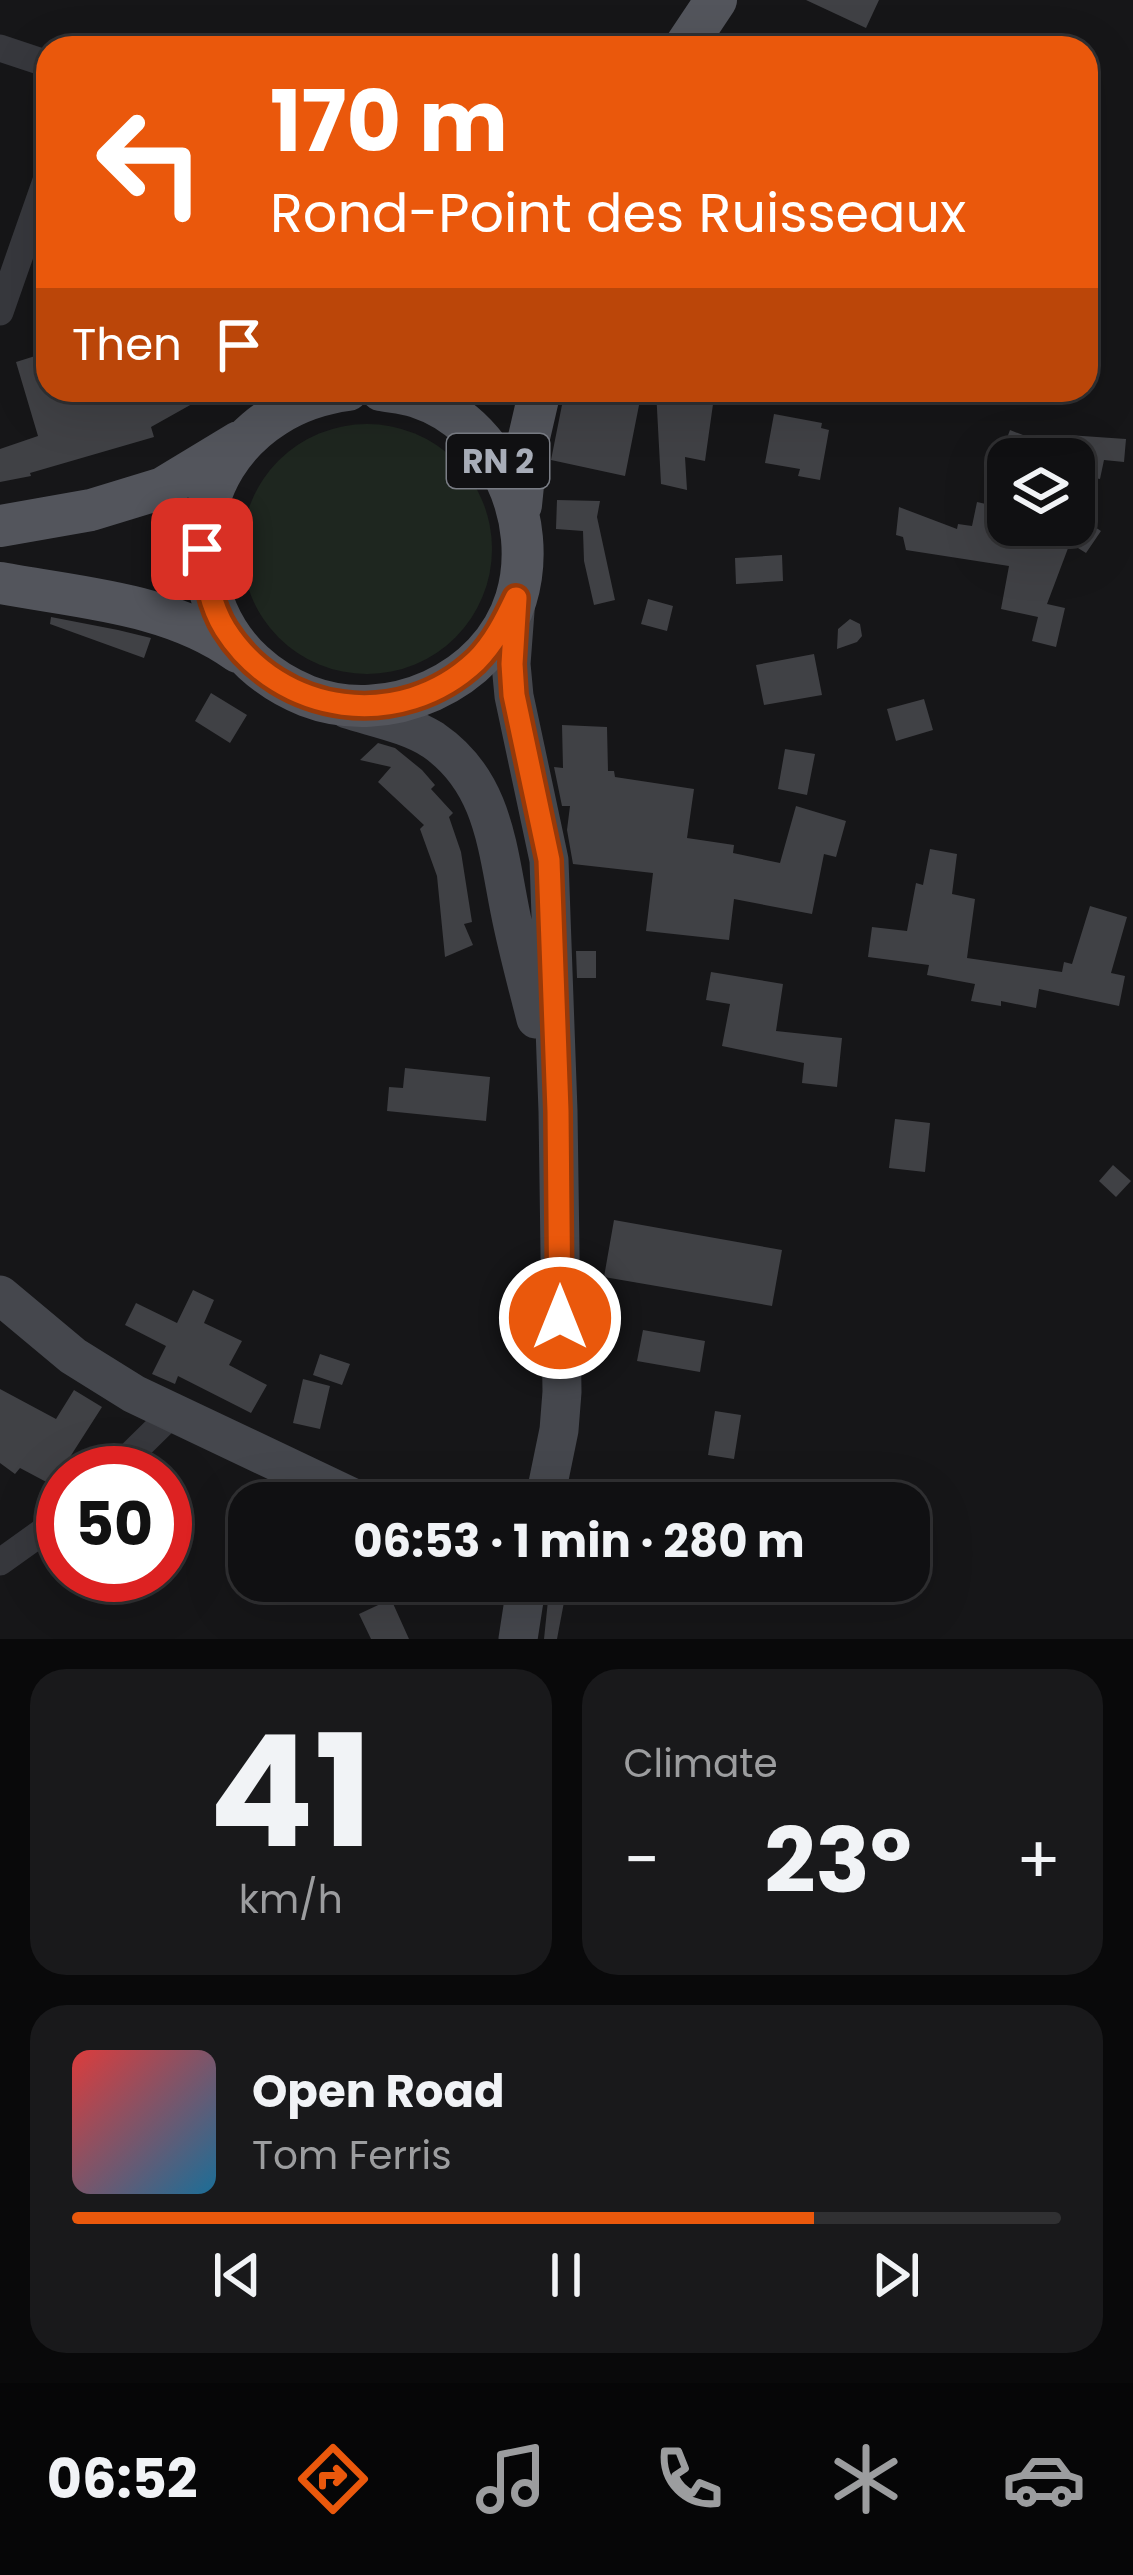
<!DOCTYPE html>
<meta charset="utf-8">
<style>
:root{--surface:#101012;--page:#19191b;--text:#f1f3f6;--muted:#9c9d9f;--line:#303032;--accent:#ea580c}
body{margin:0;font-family:Poppins,sans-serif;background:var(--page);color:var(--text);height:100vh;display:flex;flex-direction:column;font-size:45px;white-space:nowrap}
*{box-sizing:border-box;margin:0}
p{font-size:39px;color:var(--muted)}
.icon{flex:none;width:66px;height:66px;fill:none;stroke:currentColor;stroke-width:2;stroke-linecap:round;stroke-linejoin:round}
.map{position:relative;height:1639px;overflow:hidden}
.sheet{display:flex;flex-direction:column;gap:30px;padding:30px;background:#09090a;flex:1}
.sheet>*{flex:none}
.top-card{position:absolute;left:36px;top:36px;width:1062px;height:366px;border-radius:36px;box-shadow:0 12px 48px #0002,0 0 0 3px var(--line);background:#ea580c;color:#fff;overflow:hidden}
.buttons{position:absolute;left:987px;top:438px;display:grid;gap:24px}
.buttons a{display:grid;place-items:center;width:108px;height:108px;border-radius:24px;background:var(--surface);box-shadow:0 12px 48px #0002,0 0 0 3px var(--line);font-size:60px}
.speed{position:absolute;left:36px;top:1446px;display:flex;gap:24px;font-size:60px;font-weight:700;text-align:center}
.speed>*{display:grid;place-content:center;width:156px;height:156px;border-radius:50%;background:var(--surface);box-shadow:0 12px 48px #0002,0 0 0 3px var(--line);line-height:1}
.speed .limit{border:18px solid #d22;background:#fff;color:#111}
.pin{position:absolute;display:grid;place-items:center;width:102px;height:102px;color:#fff;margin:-51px;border-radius:24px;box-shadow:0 6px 18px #0006}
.me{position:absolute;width:132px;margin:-66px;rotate:0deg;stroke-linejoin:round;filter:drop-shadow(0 0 9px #0008)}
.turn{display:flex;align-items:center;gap:42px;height:252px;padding:0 36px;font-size:54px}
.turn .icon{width:156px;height:156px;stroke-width:2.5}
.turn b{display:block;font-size:84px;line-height:102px}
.then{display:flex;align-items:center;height:114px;padding:0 36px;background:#0003;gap:24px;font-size:45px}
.big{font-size:90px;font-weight:700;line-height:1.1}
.sheet .tile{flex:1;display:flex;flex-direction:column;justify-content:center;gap:18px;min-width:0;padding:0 42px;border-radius:36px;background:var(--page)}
.sheet .dial{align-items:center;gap:0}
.dial b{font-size:156px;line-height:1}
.song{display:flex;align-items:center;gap:36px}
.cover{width:144px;height:144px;border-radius:18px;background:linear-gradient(135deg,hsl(0 70% 55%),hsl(200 70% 35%))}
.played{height:12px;border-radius:6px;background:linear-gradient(90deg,var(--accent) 75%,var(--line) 75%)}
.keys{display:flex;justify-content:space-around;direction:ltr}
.heat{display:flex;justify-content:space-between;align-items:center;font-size:66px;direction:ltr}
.sheet .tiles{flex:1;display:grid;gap:30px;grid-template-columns:1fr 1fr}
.tile:last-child{grid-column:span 2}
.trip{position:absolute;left:228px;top:1482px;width:702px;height:120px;border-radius:36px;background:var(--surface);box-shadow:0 12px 48px #0002,0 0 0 3px var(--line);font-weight:700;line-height:120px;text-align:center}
.menu{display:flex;height:192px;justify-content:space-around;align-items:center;background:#060607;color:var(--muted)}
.menu .icon{width:84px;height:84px}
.menu .active{color:var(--accent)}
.menu b{font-size:54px;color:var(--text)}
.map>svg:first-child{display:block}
.green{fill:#1e261f}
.building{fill:#404145}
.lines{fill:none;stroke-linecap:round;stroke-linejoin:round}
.street{stroke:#37383d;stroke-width:27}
.secondary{stroke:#45474d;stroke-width:39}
.primary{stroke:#53555c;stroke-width:42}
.route-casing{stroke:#983908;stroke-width:30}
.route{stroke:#ea580c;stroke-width:21}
.labels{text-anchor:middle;stroke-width:10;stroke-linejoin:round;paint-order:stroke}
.shield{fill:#111113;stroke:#7b7e86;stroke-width:3}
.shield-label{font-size:33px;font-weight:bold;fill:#a8adb8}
</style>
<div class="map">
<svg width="1133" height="1639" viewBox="0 0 1133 1639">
<rect width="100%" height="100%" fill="#161618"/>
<path class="green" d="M242 549a125 125 0 1 1 250 0a125 125 0 1 1-250 0Z"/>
<path class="building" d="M806,0H879L866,28Z
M48,352V390H217L151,427L154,437L30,473L31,476L0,482V449L38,436L16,362Z
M565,390H642L625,476L551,460Z
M656,390H715L705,461L685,457L687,490L661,484Z
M774,414L822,423L821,428L829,430L820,480L798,476L800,469L765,463Z
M1010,430L1066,452L1068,435L1126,439L1124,462L1104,460L1100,479L1095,478L1086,521L1101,531L1086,553L1070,543L1047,604L1065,608L1056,647L1032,641L1038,617L1001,609L1009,566L906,550L903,537L896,535L899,507L957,529L958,524L972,526L977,502L1008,509V525H1074V459H999Z
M557,500L600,501L597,517L615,600L594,605L584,561L583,531L556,529Z
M782,555L783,581L736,584L735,558Z
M648,599L673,606L667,631L641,624Z
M51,617L118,630L151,638L144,658L50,624Z
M850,619L860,624L862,636L857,642L837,649L838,629Z
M814,654L822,695L764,705L756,665Z
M211,693L247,715L230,743L195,721Z
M924,699L933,730L896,741L887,709Z
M562,725L607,727L608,771H614L615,777L694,789L687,838L734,845L733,853L780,863L796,806L846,821L836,857L824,854L812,914L734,899L729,940L646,931L653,873L573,864L567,830L570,806H562L554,767L563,768Z
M378,743L395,748L422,770L435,785L431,789L453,813L449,817L461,852L472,922L464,924L473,945L445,957L437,876L420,829L424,825L378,782L391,767L360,760Z
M785,749L815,754L807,795L778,789Z
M930,849L957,854L952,894L975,899L967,958L1062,972L1064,962L1072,964L1090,906L1127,917L1111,973L1125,976L1119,1006L1039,989L1036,1008L1001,1001V1006L971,1001L975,984L927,975L929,965L868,957L872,927L907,931L916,883L923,885Z
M576,951H596V978H577Z
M711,972L783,984L776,1031L842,1038L837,1087L802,1083L804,1063L722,1046L730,1004L706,1000Z
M405,1068L490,1077L486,1121L387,1111L389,1087L403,1088Z
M895,1119L930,1123L925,1172L889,1168Z
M1113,1165L1131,1181L1116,1197L1099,1181Z
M614,1220L782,1250L772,1306L604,1277Z
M193,1290L214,1300L204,1323L242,1341L229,1365L267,1385L251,1413L178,1376L175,1384L152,1374L166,1346L125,1325L136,1303L177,1323Z
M643,1330L705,1341L700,1372L637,1361Z
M320,1354L350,1364L342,1385L313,1375Z
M303,1379L330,1386L320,1429L293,1423Z
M0,1389L56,1419L74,1390L102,1407L52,1485L20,1468L15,1474L0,1463Z
M715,1411L741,1415L734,1459L708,1455Z
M550,1581H568L557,1639H544Z
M391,1599L409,1639H371L359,1614Z"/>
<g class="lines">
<path class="street" d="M0,48L48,64
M0,312L48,175
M112,1473L174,1412
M0,1562L63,1517"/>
<path class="secondary" d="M516,598L511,664L514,696L549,860L558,1111L562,1392L559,1430L544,1503
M347,709C375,718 408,724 433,740C493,781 497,846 510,911C517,947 527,983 536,1019
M0,1295L73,1356L134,1394L364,1503
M518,1639L527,1581"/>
<path class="primary" d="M684,48L716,0
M348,390C239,404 172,506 217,611C234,651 267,680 307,696C387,727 490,683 516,599C540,520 497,423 417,397C406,393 392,392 381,390
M521,505L527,446L540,390
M0,526L91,510L163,488L239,442
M0,583C80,598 170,603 238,652"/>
</g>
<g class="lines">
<g class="route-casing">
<path id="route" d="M202,549C206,577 210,605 225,629C280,716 401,732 476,661C494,643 505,621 516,598L512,664L514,695L549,860L558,1111L560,1318"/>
</g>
<use href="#route" class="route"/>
</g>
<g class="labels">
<rect class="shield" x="447" y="434" width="102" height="54" rx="9"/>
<g class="shield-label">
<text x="498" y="473">RN 2</text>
</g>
</g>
</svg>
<div class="buttons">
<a><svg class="icon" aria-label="layers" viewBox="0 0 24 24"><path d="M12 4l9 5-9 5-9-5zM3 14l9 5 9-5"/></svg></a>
</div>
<div class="speed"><div class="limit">50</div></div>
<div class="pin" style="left:202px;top:549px;background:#d93025"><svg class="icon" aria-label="arrive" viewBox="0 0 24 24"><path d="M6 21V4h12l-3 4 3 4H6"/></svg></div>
<svg class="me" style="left:560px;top:1318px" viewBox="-20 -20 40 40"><circle r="17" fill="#ea580c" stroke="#fff" stroke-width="3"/><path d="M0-11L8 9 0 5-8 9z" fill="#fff"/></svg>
<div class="trip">06:53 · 1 min · 280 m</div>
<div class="top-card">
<div class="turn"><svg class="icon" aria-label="left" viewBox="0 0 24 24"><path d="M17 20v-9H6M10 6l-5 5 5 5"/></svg><div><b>170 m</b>Rond-Point des Ruisseaux</div></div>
<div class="then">Then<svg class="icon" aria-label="arrive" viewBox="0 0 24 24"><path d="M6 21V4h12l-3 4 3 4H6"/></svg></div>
</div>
</div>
<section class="sheet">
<div class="tiles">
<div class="tile dial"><b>41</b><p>km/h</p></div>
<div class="tile"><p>Climate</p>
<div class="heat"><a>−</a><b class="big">23°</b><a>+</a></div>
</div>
<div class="tile">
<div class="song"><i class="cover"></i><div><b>Open Road</b><p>Tom Ferris</p></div></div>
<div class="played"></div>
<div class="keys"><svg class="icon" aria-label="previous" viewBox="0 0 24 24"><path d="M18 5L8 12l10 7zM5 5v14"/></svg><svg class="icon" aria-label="pause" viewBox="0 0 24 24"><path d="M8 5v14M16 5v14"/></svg><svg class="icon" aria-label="next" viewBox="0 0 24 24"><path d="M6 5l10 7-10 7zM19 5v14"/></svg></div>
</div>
</div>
</section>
<nav class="menu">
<b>06:52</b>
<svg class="icon active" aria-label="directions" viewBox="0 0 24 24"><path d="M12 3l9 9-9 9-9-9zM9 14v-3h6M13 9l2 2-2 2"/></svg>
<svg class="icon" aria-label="music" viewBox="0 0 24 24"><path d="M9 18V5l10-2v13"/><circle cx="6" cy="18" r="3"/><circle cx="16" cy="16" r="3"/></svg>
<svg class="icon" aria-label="phone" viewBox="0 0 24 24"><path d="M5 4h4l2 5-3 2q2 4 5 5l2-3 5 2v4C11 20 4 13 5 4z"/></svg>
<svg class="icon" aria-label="climate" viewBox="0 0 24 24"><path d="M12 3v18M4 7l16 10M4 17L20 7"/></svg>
<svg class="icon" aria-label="car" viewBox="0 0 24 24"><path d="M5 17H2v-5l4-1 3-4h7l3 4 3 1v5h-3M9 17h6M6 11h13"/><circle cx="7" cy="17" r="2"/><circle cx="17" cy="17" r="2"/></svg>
</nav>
